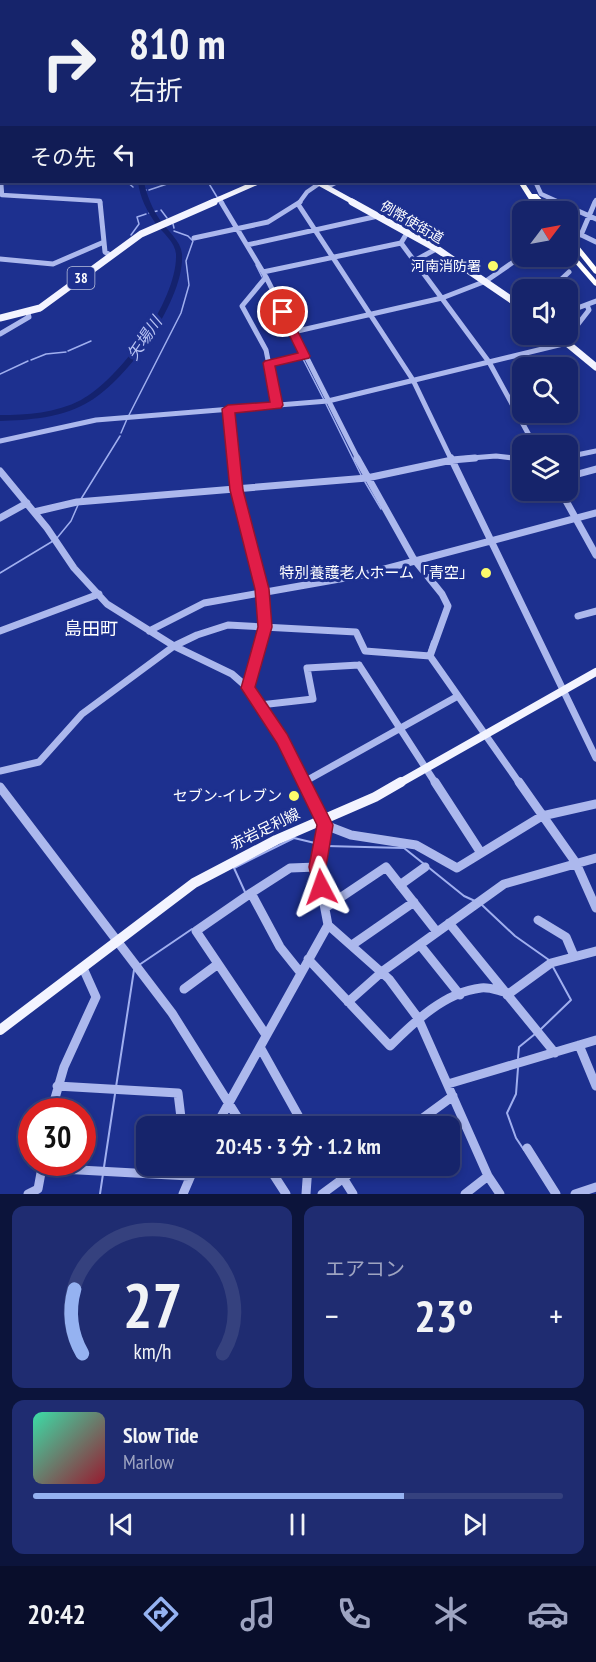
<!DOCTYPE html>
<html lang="ja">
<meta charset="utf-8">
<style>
:root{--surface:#16246b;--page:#1f2c71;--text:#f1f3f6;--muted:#9ea4c1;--line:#35417e;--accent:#95b2f1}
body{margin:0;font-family:"PT Sans Narrow","Noto Sans JP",sans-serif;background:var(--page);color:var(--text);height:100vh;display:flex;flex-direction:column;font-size:22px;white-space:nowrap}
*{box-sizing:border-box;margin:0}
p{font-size:20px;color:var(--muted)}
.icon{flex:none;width:33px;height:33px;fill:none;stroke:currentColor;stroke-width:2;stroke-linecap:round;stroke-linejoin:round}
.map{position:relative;height:1194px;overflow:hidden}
.side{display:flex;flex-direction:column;gap:12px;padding:12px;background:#0c143b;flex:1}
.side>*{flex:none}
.top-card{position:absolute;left:0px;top:0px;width:597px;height:183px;box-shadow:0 3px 9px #0003,0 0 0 2px var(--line);background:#16246b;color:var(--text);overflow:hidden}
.needle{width:39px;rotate:58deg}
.buttons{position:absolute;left:512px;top:201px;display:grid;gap:12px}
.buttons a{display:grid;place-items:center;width:66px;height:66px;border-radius:12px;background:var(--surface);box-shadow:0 3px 9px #0003,0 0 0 2px var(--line);font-size:30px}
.speed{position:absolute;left:18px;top:1098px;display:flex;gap:12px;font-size:30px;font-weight:700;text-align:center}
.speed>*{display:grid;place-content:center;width:78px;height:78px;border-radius:50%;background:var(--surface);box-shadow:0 3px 9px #0003,0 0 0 2px var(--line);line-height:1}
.speed .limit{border:9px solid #d22;background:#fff;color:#111}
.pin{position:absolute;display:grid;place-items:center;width:51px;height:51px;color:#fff;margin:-26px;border:3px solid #fff;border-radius:50%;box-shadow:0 2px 6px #0007}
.me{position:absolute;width:66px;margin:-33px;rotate:356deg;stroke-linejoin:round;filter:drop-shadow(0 0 4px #0008)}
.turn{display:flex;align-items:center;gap:21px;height:126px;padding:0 30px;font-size:27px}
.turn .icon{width:78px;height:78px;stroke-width:2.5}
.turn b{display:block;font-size:42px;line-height:51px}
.then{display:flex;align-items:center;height:57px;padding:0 30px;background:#0003;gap:12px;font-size:22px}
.big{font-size:45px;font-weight:600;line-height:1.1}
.side .tile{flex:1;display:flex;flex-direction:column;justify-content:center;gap:9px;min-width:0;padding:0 21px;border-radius:12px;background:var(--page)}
.side .dial{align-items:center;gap:0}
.dial svg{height:156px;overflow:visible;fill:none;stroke:var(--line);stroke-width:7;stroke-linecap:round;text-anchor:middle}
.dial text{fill:var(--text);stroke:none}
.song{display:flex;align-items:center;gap:18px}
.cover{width:72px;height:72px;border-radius:9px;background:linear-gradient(135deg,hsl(160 70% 55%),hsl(350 70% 35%))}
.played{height:6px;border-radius:3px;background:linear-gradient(90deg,var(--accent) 70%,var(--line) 70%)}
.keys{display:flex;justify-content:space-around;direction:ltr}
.heat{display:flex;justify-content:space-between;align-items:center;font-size:33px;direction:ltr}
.side .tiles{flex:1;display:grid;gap:12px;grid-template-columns:1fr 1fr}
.tile:last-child{grid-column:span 2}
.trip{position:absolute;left:136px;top:1116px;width:324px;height:60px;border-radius:12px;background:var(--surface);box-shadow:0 3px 9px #0003,0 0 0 2px var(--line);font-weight:600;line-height:60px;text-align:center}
.tabs{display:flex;height:96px;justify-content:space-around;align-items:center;background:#090e2b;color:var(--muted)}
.tabs .icon{width:42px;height:42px}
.tabs .selected{color:var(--accent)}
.tabs b{font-size:27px;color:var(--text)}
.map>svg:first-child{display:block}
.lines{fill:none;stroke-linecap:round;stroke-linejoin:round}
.stream-far1{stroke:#a0afef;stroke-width:1.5}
.stream{stroke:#a0afef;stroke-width:2}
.river{fill:#14226e;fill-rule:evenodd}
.minor-far3{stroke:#acb8ed;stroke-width:4.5}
.minor-far2{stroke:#acb8ed;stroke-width:5}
.minor-far1{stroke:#acb8ed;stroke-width:7}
.minor{stroke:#acb8ed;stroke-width:9}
.major-far3{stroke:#f3f4ff;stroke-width:5}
.major-far2{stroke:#f3f4ff;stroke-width:7}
.major-far1{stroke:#f3f4ff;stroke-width:8}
.major{stroke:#f3f4ff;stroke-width:10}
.highway{fill:#fff;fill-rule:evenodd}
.route{fill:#e11d48;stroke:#92132f;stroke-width:1.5}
.poi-dot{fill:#fcfa6b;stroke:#1d308f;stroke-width:2}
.labels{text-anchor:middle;stroke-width:6;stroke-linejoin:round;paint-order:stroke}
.far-street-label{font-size:14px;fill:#fff;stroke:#1d308f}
.far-poi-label{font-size:14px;fill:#fff;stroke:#1d308f;text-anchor:end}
.shield{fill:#1d308f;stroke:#bbc1dd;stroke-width:1.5}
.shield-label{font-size:14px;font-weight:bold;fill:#fff}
.poi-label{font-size:15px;fill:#fff;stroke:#1d308f;text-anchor:end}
.street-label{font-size:15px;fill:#fff;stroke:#1d308f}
.water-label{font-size:16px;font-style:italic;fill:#b8c3f4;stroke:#1d308f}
.quarter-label{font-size:18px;fill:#fff;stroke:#1d308f}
</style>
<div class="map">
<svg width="596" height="1194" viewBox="0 0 596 1194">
<rect width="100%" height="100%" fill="#1d308f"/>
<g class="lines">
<path class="stream-far1" d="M127,182L133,187
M208,182L217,197
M149,190L173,182
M142,191L146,190
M161,210L167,218
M149,213L157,211
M173,224L174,228
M131,235L139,224L137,217L146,214
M256,265L262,277
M282,315L301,354
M68,351L91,341
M303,359L324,400
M31,360L46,354L66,352
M0,374L28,361
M326,404L361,475
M129,415L181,313L189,285L186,261L193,241L188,236L174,231
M121,433L127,419
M365,482L381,509
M81,499L120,436
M57,538L71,521L78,505
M0,573L53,541
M428,653L432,641"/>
<path class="stream" d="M326,846L404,848L424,864
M428,867L464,896L475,901
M245,892L234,868L294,838L319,844
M482,905L515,936L549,960
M139,965L192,929
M541,1029L571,1000L553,967
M518,1058L519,1047L535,1034
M518,1068L516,1094L507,1113L516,1138L524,1150
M116,1087L134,970
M104,1167L115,1094
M100,1194L103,1174"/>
<path class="river" d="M164,0H170L168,2H163Z
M138,182H144C147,196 152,208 160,220C167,230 181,241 182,254C185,300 125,384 85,404C59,418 29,420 0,421V415C27,415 56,413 81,400C120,379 178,300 176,254C175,242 163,233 156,224C147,211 140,198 138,182Z"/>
<path class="minor-far3" d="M270,0L272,2
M337,0L339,2
M557,0L562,2
M586,0L588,2
M151,1L154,0
M38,2L40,0
M368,2L370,0
M465,2L473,0
M574,2L578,0
M0,168L2,195L100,201V203
M539,182L536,183L541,194L561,203
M327,187L337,182
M219,199L222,203
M299,203L307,192L320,183
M595,203L596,200"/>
<path class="minor-far2" d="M100,202L105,252L110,255
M221,202L266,277L358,459
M558,202L596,219
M298,204L413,380L451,459
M567,228L596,242
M407,233L401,243L489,362L535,446
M581,235L595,202
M194,238L268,222L300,202
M247,245L378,216
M0,259L53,264L104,242
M414,261L436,249
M263,272L401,243
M266,277L242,306L266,350L277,405
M550,290L569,272
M511,298L522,299
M567,312L596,301
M293,332L442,298L486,281L522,256
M0,334L29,317L28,313
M565,341L589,310L587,305
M269,363L305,356
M228,409L234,459
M0,441L96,420L328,401L567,343
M567,457L596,451
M458,459L496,456L522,459"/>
<path class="minor-far1" d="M233,458L237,490L262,589L265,627L248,688
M357,458L413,558L442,594L448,606L430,656L520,784
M451,458L596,758
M513,458L522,459
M0,471L47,528L74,568L107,604L174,646L232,674L248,688L282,739L304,784
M567,477L596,469
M560,490L596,555
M34,512L77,502L367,478L452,460L475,458
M0,518L27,503
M578,616L596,611
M0,631L99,594
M149,631L204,603L362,575L596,513
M359,665L436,784
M260,705L313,699L307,668L359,665
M0,771L39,762L82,714L174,646L197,635L228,625L356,632L365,651L430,656
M304,782L458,696"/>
<path class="minor" d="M304,782L325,825L317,867L328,925L389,979L418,1018L488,1176L500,1194
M435,782L481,853
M519,782L576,863L596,908
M0,787L172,1013L243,1126
M325,825L351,835L416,845L457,868L542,816L596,804
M400,885L425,867
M251,893L196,931L266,1035
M325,908L386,867L437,932
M538,920L566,937L574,956
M449,923L555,1053
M352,945L414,902
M420,945L460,995
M308,959L390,1046C414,1022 445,992 481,988C489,987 496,990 504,992
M300,972L280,947L251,893L290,868L317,867
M184,989L218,964
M507,995L551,963L596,951
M348,1002L383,971L504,884L596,858
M579,1045L596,1086
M260,1047L304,1126
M448,1084L596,1040
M57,1086L178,1093L182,1126
M51,1112L64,1067L96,997L83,968
M216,1126L328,925
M412,1126L453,1096
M527,1148L556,1194
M268,1166L286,1194
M43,1168L189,1176L187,1166
M343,1178L353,1194
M28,1194L38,1189L43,1162
M183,1194L195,1166
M306,1194L308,1166
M322,1194L360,1166
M465,1194L488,1176
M575,1194L596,1187"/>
<path class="major-far3" d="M317,182L355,203
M210,203L258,182"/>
<path class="major-far2" d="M352,202L437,249L522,307
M0,318L40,308L141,234L214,202
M556,334L596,367"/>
<path class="major-far1" d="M398,784L596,672"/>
<path class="major" d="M0,1030L194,883L276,840L375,797L401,782"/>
<path class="highway" d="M402,0H408V2H403Z
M412,0H418V2H413Z
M518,182H524L532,194H537L553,212H546L537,201L544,212H537Z
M567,233L569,234L596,267V274L594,273L567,239Z
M567,248L569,249L596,280V286L594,285L567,254Z"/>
</g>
<path class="route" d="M283,309L288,312L310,356L309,358L275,366L283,405L281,408L235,413L243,490L269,589L272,627L255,687L287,734L333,825L326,867L329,887L327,893L321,895L315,893L309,867L317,825L277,743L241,688L258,627L255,589L230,490L222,409L228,405L270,402L263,363L265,361L298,353L278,312Z"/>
<g class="poi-dot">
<circle cx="493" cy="266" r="6"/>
<circle cx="486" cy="573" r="6"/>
<circle cx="294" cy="796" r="6"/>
</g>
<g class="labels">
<g class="far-street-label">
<text transform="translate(412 222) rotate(30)" y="5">例幣使街道</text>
</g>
<g class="far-poi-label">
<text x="481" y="271">河南消防署</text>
</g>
<rect class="shield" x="67.5" y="267" width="27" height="22" rx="4.5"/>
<g class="shield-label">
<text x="81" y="283">38</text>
</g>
<g class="poi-label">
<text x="474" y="578">特別養護老人ホーム「青空」</text>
<text x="282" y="801">セブン-イレブン</text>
</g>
<g class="street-label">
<text transform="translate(265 829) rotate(-26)" y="5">赤岩足利線</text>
</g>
<g class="water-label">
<text transform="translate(144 338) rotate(-56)" y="6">矢場川</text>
</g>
<g class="quarter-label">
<text x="91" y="635">島田町</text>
</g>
</g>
</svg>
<div class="buttons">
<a><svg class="needle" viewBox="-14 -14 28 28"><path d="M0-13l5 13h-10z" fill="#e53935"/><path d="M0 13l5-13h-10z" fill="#9ea4c1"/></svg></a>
<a><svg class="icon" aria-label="sound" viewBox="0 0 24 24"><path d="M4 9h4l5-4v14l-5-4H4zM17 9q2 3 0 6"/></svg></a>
<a><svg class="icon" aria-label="search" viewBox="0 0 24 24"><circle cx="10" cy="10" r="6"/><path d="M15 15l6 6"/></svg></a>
<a><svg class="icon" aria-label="layers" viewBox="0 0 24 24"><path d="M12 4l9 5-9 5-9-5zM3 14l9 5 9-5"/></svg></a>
</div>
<div class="speed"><div class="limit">30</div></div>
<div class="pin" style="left:283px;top:312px;background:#d93025"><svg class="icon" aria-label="arrive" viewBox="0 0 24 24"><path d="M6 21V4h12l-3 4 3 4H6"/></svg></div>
<svg class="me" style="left:321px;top:887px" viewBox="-20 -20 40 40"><path d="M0-17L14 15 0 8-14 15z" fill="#e11d48" stroke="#fff" stroke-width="4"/></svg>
<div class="trip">20:45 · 3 分 · 1.2 km</div>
<div class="top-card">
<div class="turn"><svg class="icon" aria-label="right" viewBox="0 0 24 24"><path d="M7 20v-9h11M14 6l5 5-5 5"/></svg><div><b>810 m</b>右折</div></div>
<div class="then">その先<svg class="icon" aria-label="left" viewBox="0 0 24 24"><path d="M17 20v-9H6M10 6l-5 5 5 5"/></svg></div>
</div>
</div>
<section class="side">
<div class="tiles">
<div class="tile dial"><svg viewBox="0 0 100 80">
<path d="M14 69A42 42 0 1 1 86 69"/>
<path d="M14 69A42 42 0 0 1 10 36" stroke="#95b2f1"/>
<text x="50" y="56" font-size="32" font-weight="700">27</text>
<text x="50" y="72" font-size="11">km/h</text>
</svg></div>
<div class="tile"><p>エアコン</p>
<div class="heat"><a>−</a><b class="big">23°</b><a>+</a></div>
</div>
<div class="tile">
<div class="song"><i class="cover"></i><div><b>Slow Tide</b><p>Marlow</p></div></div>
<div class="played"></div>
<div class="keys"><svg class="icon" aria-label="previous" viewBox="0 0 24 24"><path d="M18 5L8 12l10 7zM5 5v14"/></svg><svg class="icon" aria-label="pause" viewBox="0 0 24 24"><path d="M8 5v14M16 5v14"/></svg><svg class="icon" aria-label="next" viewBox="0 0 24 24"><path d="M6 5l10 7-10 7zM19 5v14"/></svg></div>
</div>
</div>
</section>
<nav class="tabs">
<b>20:42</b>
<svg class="icon selected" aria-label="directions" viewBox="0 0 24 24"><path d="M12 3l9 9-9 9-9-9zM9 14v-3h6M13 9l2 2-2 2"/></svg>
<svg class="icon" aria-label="music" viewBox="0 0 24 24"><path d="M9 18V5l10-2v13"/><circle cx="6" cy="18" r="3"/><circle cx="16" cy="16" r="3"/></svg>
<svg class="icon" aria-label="phone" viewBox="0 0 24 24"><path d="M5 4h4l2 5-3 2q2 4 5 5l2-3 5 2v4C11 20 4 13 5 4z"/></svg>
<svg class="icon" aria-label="climate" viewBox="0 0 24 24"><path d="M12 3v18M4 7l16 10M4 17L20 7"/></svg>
<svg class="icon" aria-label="car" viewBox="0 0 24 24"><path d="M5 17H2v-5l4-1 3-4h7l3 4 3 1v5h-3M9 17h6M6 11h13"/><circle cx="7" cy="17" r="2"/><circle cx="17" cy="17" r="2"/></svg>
</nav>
